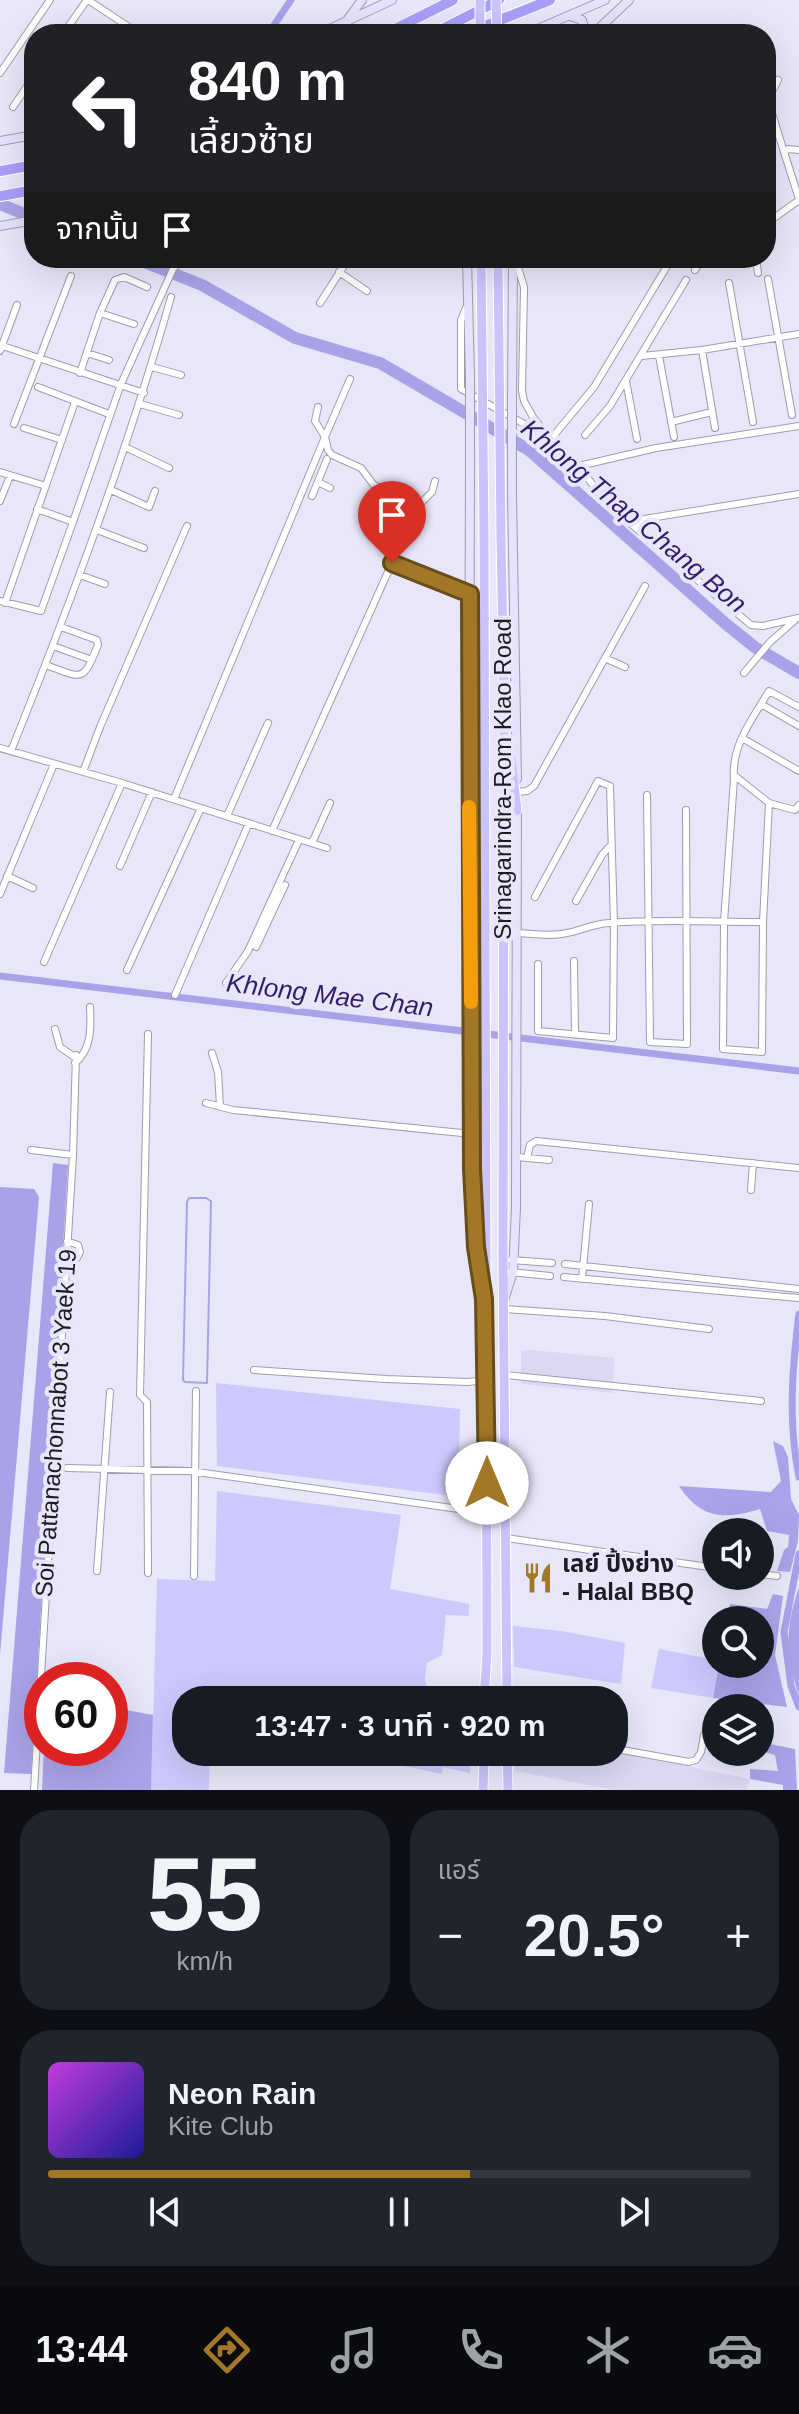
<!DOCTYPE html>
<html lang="th">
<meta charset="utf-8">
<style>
:root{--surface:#171b24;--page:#20242c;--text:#f1f3f6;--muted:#9ea1a6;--line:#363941;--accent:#a27727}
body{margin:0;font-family:Arial,"Noto Sans Thai",sans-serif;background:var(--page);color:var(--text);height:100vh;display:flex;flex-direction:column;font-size:30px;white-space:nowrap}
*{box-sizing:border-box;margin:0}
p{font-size:26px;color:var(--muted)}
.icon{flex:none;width:44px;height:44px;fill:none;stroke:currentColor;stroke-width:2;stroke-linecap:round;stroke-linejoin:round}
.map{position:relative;height:1790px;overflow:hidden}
.panel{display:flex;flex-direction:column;gap:20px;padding:20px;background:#0d0f14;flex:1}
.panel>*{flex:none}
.banner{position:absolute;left:24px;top:24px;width:752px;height:244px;border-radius:32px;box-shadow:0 8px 32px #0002;background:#202124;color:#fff;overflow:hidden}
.tools{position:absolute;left:702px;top:1518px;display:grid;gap:16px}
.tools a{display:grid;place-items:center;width:72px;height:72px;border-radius:50%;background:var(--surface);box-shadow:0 8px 32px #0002;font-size:40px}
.speed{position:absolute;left:24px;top:1662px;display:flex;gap:16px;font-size:40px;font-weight:700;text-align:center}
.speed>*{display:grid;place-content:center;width:104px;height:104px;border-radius:50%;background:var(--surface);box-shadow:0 8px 32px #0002;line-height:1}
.speed .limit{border:12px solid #d22;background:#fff;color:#111}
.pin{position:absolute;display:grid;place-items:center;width:68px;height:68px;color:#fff;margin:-82px -34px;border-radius:50% 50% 50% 0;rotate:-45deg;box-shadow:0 0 8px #0007}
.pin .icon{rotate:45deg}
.me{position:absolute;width:88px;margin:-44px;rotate:0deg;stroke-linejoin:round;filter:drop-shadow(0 0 6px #0008)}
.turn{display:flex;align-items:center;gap:28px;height:168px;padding:0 32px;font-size:36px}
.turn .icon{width:104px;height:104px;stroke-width:2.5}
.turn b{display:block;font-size:56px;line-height:68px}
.then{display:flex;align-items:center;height:76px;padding:0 32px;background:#0003;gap:16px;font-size:30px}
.big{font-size:60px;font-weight:600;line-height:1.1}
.panel .widget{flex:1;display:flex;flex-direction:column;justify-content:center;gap:12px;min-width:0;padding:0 28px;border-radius:32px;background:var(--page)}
.panel .dial{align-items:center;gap:0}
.dial b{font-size:104px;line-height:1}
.song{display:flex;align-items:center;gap:24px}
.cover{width:96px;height:96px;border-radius:12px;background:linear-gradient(135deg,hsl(290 70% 55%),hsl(240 70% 35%))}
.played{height:8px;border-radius:4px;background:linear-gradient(90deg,var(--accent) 60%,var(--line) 60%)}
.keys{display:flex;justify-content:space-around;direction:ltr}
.heat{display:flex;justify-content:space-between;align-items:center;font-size:44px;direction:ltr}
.panel .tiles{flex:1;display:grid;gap:20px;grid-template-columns:1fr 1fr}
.widget:last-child{grid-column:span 2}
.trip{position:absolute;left:172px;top:1686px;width:456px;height:80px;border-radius:32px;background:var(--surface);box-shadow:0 8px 32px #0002;font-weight:600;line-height:80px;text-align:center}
.tab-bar{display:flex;height:128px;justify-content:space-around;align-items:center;background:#090b0e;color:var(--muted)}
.tab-bar .icon{width:56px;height:56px}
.tab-bar .active{color:var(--accent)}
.tab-bar b{font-size:36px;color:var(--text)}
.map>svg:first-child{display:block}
.built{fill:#dad8f2}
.green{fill:#cec9fd}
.forest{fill:#aba3e9}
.water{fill:#aaa2e8}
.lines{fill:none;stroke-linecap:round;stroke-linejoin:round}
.stream{stroke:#aaa2e8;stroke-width:2}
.canal{stroke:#aaa2e8;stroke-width:7}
.river{stroke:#aaa2e8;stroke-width:12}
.minor-casing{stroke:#9e9dae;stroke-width:8}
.secondary-casing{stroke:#9e9dae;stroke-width:10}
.primary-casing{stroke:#fff;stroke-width:11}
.motorway-casing{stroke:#fff;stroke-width:12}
.minor{stroke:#fff;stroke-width:6}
.secondary{stroke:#e5e2fe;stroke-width:8}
.primary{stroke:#cbc4fc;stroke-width:9}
.motorway{stroke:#a99dfa;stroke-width:10}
.secondary-bridge-casing{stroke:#9e9dae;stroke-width:10;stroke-linecap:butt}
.primary-bridge-casing{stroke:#fff;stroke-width:11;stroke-linecap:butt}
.secondary-bridge{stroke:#e5e2fe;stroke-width:8}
.primary-bridge{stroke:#cbc4fc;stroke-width:9}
.route-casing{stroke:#694d19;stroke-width:20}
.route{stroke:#a27727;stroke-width:14}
.slow{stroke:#f59e0b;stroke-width:14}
.labels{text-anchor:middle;stroke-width:8;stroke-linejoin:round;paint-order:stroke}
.street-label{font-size:24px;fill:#1d1c23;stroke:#e8e6f9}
.poi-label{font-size:24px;font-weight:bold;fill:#1d1c23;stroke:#e8e6f9;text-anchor:start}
.water-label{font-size:26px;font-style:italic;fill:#331d6d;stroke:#e8e6f9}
</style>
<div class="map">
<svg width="799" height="1790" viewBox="0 0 799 1790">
<rect width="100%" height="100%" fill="#e8e6f9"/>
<path class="built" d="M531,1350L614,1358L613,1393L521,1384V1351Z
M614,1715L627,1717L620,1753L750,1779L746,1790H615L515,1771L514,1752H614Z"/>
<path class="green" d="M216,1383L460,1409L459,1466H470L469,1498L217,1466Z
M217,1491L401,1515L390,1589L469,1604V1616L446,1615L442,1655L427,1663L425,1679L430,1700H186V1752H210L209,1790H151L157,1579L215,1581Z
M513,1626L562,1631L625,1643L621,1684L514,1667Z
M659,1649L716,1660V1664H719L713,1698L651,1688Z
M337,1752H470V1773L443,1767L442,1774Z"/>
<path class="forest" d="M773,1441L783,1446L788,1457L791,1499L799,1515L798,1541L790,1572L777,1571L784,1550L788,1547L789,1535L767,1531L760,1509C724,1520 701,1519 679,1486L771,1492L781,1481Z
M799,1587V1696C785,1653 785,1629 799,1587Z
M773,1594L783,1596L775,1655L787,1707L713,1698L719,1664H760V1620H727L730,1604L767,1609Z
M760,1742L795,1749L797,1790H783V1785L750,1779V1769L778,1771L775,1755L760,1751Z"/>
<path class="water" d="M53,1163L68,1165L31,1774L4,1773Z
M0,1187L34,1189L39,1197L0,1655Z
M110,1707L153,1715L151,1790H42L44,1748H110Z"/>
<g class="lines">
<path class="stream" d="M189,1198H206L211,1201L207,1383L185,1382L183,1380L187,1202Z"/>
<path class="canal" d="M268,34L291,0
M0,976L799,1071
M799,1314C792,1369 788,1422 799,1477
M799,1554L784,1632L791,1686L799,1707"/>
<path class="river" d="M0,204L34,218
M134,258L202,285L295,338L380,363L529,450L726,624L756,648L799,673"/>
<g class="minor-casing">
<path id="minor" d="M88,0L132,29
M63,34L87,0
M0,73L50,0
M766,103L778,80
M13,107L34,76
M770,107L784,152
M799,150L788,149L784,152L799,199
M766,219L774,218L799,200
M515,258L524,287L522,391L524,401L533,417L550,440L579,466L606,503L751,625L763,626L798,618
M756,258L758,273
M695,270L703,258
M339,272L367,291
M768,279L792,415
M729,283L753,422
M320,303L349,258
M466,308L461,320V389L544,435
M100,313L134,324
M0,345L144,393
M702,350L715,428
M0,351L17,305
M87,353L109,360
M642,356L702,350L799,334
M659,356L674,437
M152,367L181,375
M80,373L100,313L115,280L124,277L147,287
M350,379L325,437L328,450L332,455L361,468L373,484L384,492
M626,381L637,439
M38,387L109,414
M140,404L179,415
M671,422L712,412
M14,424L71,276
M24,428L62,440
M585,435L610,406L686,280
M550,440L594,387L672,258
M125,447L169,468
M579,466L656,448L799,426
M0,472L46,486
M318,482L330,488
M111,490L149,507L155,491
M312,496L327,459
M0,501L10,476
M37,509L73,522L121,384L173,269L181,261L208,258
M635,527L644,519L799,494
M97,530L144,548
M392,563L470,594
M80,575L105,584
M0,601L41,611L73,522
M5,603L75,402
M53,646L92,660
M607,659L625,667
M46,665C83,678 82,684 98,645L97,640L61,627
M744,673L770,642L794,621
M761,704L799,726
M742,738L799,771
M0,748L122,783L327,848
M11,751C71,602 127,452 171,297
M83,772L100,727L187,526
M734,775L769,803L763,922
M517,792L527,791L534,786L645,586
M647,795L650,1042L687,1044L686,810
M174,799L325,437L315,421L318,407
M769,803L795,810L799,805
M227,816L268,723
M272,831L392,563L420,504L432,492L435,481
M312,843L330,803
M120,866L152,792
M7,876L33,888
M0,894L54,764
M535,897L598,781L610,786L614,923L613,1038L538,1031V964
M576,901L602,855L611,845
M518,933C534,934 551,937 567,933C582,930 593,924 609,923C660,919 712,922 763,922L762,1052L723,1049L724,922L734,779C731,745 753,718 769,691L799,707
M256,947L285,885
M574,961L575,1035
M44,962L122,783
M127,970L201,808
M226,983L248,951L299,840
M175,995L249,823
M55,1029L60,1047L76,1058
M212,1053L218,1072L220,1106
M75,1063C92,1049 91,1027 90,1007
M206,1103L233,1110L472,1134
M31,1150L73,1155
M517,1157L549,1160
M527,1158L530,1145L536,1141L798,1168
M751,1190L753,1163
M66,1260L77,1258L80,1252L78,1245L67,1241
M511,1260L552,1263
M565,1264L799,1289
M510,1272L550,1276
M564,1277L799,1298
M582,1279L589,1204
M504,1309L605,1316L709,1329
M254,1370L386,1379L468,1382L486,1380
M505,1375L761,1401
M67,1468L190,1471L487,1513
M506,1538L716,1568
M97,1571L110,1392
M148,1573L147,1402L140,1395L148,1034
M760,1574L777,1576
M194,1576L196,1391
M622,1750L689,1762L696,1760L701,1752L704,1735
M34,1790L73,1155L76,1055"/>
</g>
<g class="secondary-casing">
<path id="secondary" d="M570,16L582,20L586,34
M348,19L362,0
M319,34L392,0
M526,34L605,0
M593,34L629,0
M0,141L34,135
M0,226L34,220
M467,258L470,377
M512,400L513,258
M512,496L517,779
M469,783L470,473
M469,804L472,1169L476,1247L484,1298
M504,1300L513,1272L516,1208L517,805"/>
</g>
<g class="primary-casing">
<path id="primary" d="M484,536L487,1653L484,1700
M501,536L504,700L503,1259L507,1700
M509,743L517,810
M469,811L480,727
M507,1752L508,1790
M483,1790L484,1752"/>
</g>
<g class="motorway-casing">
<path id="motorway" d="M385,34L453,0
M433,34L499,0
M465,34L550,0
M0,171L34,165
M0,196L34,190"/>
</g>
<use href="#minor" class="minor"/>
<use href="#secondary" class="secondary"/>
<use href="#primary" class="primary"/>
<use href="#motorway" class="motorway"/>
<g class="secondary-bridge-casing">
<path id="secondary-bridge" d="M512,400V496
M470,473V377"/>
</g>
<g class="primary-bridge-casing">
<path id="primary-bridge" d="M480,0V34
M496,0L497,34
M481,258L484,536
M498,258L501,536"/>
</g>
<use href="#secondary-bridge" class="secondary-bridge"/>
<use href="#primary-bridge" class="primary-bridge"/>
</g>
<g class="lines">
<g class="route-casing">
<path id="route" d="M392,563L470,594L472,1169L476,1247L484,1299L487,1483"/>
</g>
<use href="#route" class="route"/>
<path class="slow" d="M469,807L471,1002"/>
</g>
<defs>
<g id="restaurant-bare" transform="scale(2.4)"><path d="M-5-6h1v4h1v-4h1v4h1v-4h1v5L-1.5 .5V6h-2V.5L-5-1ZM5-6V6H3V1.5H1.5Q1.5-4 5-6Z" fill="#a27727" stroke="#e8e6f9" stroke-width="2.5" paint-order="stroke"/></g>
</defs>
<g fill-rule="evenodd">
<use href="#restaurant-bare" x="538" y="1578"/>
</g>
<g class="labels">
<g class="street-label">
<text transform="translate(503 779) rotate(-90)" y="8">Srinagarindra-Rom Klao Road</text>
<text transform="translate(56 1423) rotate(-86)" y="8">Soi Pattanachonnabot 3 Yaek 19</text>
</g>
<g class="poi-label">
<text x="562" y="1572">เลย์ ปิ้งย่าง<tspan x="562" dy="28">- Halal BBQ</tspan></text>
</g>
<g class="water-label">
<text transform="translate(634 516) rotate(40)" y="9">Khlong Thap Chang Bon</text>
<text transform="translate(330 995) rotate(7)" y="9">Khlong Mae Chan</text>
</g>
</g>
</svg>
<div class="tools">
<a><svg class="icon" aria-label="sound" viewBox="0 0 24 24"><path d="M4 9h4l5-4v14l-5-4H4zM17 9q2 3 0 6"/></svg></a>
<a><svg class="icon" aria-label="search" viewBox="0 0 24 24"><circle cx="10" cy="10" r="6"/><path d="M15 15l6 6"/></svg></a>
<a><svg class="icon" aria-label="layers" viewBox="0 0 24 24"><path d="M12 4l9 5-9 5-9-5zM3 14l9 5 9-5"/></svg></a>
</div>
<div class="speed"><div class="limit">60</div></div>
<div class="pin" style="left:392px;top:563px;background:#d93025"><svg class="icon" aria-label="arrive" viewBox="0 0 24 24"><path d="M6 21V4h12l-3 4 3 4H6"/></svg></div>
<svg class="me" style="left:487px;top:1483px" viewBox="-20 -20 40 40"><circle r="19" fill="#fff"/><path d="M0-13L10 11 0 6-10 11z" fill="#a27727"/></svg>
<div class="trip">13:47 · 3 นาที · 920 m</div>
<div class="banner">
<div class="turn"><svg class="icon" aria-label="left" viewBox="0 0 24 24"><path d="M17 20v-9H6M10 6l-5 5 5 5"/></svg><div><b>840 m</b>เลี้ยวซ้าย</div></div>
<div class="then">จากนั้น<svg class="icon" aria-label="arrive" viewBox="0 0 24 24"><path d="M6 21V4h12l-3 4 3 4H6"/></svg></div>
</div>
</div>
<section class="panel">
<div class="tiles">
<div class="widget dial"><b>55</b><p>km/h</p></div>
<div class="widget"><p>แอร์</p>
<div class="heat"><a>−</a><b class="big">20.5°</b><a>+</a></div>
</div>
<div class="widget">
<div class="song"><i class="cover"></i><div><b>Neon Rain</b><p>Kite Club</p></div></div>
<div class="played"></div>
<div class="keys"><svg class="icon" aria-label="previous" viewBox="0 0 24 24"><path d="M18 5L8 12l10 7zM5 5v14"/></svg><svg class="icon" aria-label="pause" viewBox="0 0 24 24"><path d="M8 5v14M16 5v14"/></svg><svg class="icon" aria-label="next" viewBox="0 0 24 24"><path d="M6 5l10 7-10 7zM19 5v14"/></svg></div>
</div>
</div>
</section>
<nav class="tab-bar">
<b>13:44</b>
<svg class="icon active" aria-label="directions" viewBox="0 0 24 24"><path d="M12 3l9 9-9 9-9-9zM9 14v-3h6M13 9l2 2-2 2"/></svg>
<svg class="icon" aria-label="music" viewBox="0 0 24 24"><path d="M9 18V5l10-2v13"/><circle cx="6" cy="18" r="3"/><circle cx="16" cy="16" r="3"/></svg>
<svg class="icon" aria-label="phone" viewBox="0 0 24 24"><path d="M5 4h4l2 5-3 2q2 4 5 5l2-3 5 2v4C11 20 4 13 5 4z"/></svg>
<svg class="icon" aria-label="climate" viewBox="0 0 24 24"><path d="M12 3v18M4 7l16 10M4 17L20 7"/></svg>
<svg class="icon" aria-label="car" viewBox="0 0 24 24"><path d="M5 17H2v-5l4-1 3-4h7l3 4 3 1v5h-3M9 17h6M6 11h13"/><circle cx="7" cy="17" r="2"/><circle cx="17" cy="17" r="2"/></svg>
</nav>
